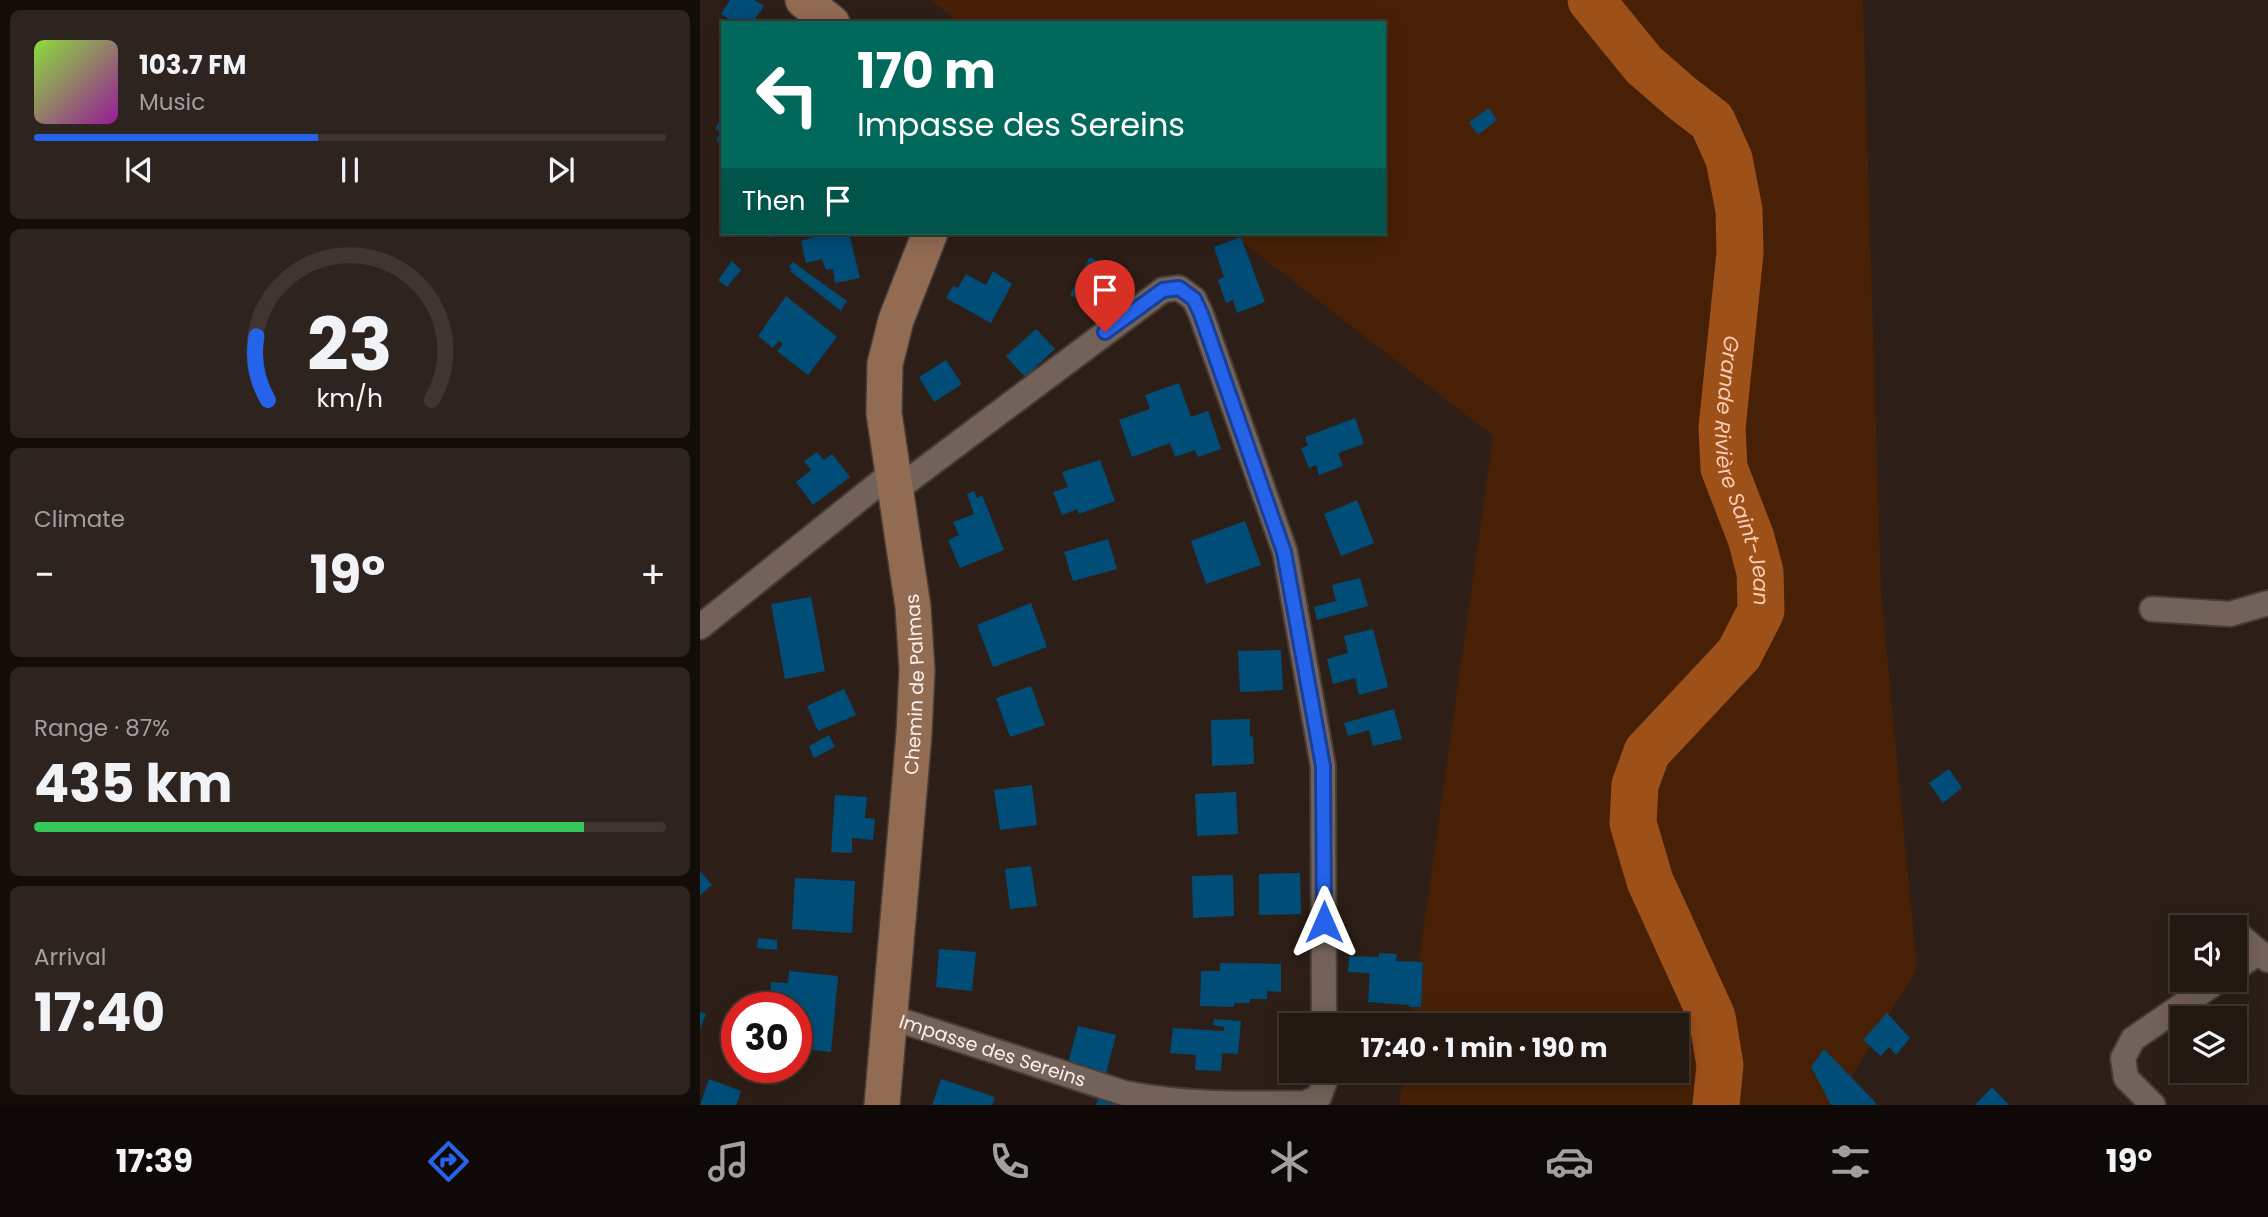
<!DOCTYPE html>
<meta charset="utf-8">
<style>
:root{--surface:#221711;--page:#2e241f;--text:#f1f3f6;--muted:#a29f9f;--line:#3f3631;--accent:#2563eb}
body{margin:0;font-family:Poppins,sans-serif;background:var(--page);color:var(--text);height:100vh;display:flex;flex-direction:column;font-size:26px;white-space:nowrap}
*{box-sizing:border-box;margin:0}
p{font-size:23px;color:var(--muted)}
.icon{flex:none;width:38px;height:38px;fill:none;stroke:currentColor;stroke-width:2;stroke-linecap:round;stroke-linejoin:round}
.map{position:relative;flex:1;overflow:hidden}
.sheet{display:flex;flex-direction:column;gap:10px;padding:10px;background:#130d09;width:700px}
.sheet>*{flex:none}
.hud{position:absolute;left:21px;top:21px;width:665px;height:214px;border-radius:0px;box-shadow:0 4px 18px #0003,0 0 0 2px var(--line);background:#00695c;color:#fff;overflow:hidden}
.buttons{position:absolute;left:1470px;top:915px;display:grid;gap:14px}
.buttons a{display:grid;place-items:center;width:77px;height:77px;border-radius:0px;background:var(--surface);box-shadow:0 4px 18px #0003,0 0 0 2px var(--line);font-size:35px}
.speed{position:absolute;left:21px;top:992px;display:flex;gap:14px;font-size:35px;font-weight:700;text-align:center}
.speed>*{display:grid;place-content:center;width:91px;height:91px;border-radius:50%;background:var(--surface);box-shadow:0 4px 18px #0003,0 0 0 2px var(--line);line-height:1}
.speed .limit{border:10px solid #d22;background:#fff;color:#111}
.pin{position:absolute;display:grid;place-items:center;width:60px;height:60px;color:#fff;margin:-72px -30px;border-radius:50% 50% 50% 0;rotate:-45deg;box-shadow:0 0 7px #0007}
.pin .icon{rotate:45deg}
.me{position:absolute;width:77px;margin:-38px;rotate:0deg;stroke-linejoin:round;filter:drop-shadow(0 0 5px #0008)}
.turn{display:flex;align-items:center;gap:24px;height:147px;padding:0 21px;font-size:32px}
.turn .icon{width:91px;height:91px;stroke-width:2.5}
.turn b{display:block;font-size:49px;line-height:60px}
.then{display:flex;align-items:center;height:66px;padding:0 21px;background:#0003;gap:14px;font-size:26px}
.big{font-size:52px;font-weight:700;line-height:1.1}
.sheet .card{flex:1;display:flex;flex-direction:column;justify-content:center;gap:10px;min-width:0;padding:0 24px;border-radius:10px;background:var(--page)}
.sheet .dial{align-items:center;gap:0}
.dial svg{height:182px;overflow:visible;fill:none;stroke:var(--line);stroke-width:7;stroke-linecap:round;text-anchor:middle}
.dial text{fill:var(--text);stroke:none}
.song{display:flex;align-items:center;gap:21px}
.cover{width:84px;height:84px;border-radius:10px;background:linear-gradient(135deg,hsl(90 70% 55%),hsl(300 70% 35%))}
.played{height:7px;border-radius:4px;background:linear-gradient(90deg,var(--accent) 45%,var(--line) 45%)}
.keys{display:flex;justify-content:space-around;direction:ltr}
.heat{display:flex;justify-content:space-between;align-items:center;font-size:38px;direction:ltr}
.charge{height:10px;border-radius:5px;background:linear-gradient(90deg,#34c759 87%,var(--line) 0)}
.trip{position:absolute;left:579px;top:1013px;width:410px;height:70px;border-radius:0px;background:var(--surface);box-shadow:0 4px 18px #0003,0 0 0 2px var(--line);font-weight:700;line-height:70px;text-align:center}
.tab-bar{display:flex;height:112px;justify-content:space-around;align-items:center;background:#0e0907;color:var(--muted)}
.tab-bar .icon{width:49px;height:49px}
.tab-bar .selected{color:var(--accent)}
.tab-bar b{font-size:32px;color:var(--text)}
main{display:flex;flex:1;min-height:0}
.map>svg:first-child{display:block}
.green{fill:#472006}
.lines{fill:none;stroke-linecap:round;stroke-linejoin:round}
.river{stroke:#9e5019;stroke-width:47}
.building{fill:#004d78}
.street-casing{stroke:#473c36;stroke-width:28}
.secondary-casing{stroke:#473c36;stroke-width:38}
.street{stroke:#736259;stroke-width:24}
.secondary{stroke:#926b53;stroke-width:35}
.route-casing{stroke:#184099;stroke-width:18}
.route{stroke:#2563eb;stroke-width:12}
.labels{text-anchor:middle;stroke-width:7;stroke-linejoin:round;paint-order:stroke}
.street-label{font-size:19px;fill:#faf0eb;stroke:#23160e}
.water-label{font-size:21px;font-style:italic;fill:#f9ccb3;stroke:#23160e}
</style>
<main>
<section class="sheet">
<div class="card">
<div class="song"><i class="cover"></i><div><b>103.7 FM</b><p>Music</p></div></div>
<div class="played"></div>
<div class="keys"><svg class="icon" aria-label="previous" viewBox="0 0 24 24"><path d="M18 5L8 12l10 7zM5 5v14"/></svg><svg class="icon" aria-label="pause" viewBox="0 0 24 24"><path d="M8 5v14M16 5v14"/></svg><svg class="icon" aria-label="next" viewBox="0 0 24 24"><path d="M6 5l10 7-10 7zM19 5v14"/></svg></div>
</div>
<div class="card dial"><svg viewBox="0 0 100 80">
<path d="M14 69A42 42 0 1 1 86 69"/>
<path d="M14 69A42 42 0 0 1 9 41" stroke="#2563eb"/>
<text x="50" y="56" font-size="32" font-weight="700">23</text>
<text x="50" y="72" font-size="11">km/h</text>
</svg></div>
<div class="card"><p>Climate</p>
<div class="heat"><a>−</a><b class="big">19°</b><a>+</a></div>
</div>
<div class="card"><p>Range · 87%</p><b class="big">435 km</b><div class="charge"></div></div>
<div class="card"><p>Arrival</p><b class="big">17:40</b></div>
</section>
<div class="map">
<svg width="1568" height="1105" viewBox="0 0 1568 1105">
<rect width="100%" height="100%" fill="#2d1f17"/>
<path class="green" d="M231,0H1163L1181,590L1217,969L1134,1105H699L704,1071H976V1026L710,1025L793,436L531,233H684V23H260Z"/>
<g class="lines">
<path class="river" id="s1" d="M891,0L944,65L982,98L1012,121L1029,159L1039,210L1040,253L1022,428L1024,468L1051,538L1060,572L1061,611L1039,654L947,752L935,785L933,823L950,881L1012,1017L1020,1065L1016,1105"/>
</g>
<path class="building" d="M30,0H54L64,6L52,23H35L21,14Z
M789,108L797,120L778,135L769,122Z
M23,116V144L16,140L21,132L15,129Z
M66,233H86L69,238Z
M116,233H149L160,278L135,283L133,269L126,270L122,259L106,263L101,241L117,236Z
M541,237L565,302L537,313L533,300L526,303L518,280L524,277L514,247Z
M390,257L422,274L402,312L370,295Z
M32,261L41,270L27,287L18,280Z
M93,262L147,301L141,311L90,271L92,270L89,266Z
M293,271L312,284L291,323L246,298L253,286L258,288L266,274L286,285Z
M86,296L137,337L108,375L77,351L83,344L79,341L73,348L58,336Z
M336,329L355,349L325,377L306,356Z
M246,360L262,384L234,402L219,377Z
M479,383L491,417L508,411L521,449L498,457L495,450L475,457L470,443L432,457L419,420L450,409L445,395Z
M655,418L664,444L638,453L643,466L619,475L616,465L609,468L601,448L608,446L605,437Z
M117,452L124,460L132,454L150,477L113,505L96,482L111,470L104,461Z
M400,460L415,501L379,514L377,509L362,515L353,492L368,487L362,472Z
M274,491L277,498L282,495L304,550L260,568L248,540L259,535L253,522L274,514L267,494Z
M657,500L674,543L641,556L624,514Z
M545,521L561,565L506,584L491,541Z
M408,539L417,569L373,581L364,552Z
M660,578L668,606L617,620L614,607L636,601L632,585Z
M111,597L125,671L85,679L71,604Z
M331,603L347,647L293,667L277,625Z
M673,629L688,687L659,695L655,678L633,684L627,659L648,653L644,636Z
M581,650L583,690L540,692L538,651Z
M331,686L345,725L310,737L296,698Z
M144,689L156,715L118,731L107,706Z
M694,709L702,739L673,746L669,730L648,736L644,723Z
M550,719V737L553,736L554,764L512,766L511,720Z
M129,735L135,747L114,758L109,746Z
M1249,769L1262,788L1243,803L1229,783Z
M332,785L337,825L300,830L294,790Z
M536,792L538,834L497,836L495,794Z
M135,795L167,797L165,818L175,819L173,840L152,838V853L131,852Z
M331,866L337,906L310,909L305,869Z
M0,871L12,885L0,895Z
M600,873L601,914L559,915V874Z
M533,875L534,916L493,918L492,876Z
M95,878L155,881L152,933L92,929Z
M58,938L77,940V950L57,948Z
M239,949L276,952L272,991L236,987Z
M679,953L697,954L696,961L723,962L721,1007H709V1005L668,1002L670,973L648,972L649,956L679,957Z
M520,963L581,964V992L567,991V999H550V1003H534V1007L500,1006L501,971H520Z
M89,971L138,976L131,1052L96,1048V1008H69L71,982L88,983Z
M0,1012L6,1014L0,1029Z
M1187,1013L1210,1038L1196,1055L1189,1047L1181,1056L1163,1040Z
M514,1019L541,1021L538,1054L522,1053L521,1071L495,1070L496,1055L470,1053L473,1028L524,1031V1027L513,1025Z
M378,1026L416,1035L406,1074L368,1063Z
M1124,1049L1175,1102L1177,1105H1131L1111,1067Z
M9,1079L41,1091L36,1105H0Z
M241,1079L295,1097L292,1105H232Z
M1292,1087L1309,1105H1275Z
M399,1096L423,1105H396Z"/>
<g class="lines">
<g class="street-casing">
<g id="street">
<path d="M196,490L463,290L479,288L494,299L501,314L585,552L623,766L624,1026"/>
<path d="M1452,609L1530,614L1568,603"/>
<path d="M0,627L193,472"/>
<path d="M1538,934L1568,960"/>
<path d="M1535,969L1559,952"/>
<path id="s2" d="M190,1017L424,1093C483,1105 544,1104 605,1103L619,1097L625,1081V1071"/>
<path d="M1453,1105L1426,1078L1423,1058L1433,1039L1519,980"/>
</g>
</g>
<g class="secondary-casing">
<g id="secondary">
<path d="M103,0L132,23"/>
<path id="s3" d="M182,1105L214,734L217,670L213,607L184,413L185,364L196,320L230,233"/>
</g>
</g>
<use href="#street" class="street"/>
<use href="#secondary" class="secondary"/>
</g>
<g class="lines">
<g class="route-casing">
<path id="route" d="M405,332L463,290L479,288L494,299L501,314L584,552L623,766L624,922"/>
</g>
<use href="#route" class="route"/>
</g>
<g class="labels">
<g class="street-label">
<text dy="7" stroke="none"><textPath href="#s3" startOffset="422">Chemin de Palmas</textPath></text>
<text dy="7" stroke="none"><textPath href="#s2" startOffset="108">Impasse des Sereins</textPath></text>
</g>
<g class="water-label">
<text dy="7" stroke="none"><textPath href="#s1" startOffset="530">Grande Rivière Saint-Jean</textPath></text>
</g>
</g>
</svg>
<div class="buttons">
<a><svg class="icon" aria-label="sound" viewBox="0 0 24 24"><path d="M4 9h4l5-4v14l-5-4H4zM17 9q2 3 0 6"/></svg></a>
<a><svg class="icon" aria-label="layers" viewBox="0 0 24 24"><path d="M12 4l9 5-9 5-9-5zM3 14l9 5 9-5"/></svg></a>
</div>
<div class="speed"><div class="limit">30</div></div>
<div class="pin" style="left:405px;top:332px;background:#d93025"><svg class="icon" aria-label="arrive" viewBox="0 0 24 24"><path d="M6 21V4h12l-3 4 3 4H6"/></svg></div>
<svg class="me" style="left:624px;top:922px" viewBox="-20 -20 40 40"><path d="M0-17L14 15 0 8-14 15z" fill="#2563eb" stroke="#fff" stroke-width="4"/></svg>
<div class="trip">17:40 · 1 min · 190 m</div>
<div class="hud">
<div class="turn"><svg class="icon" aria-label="left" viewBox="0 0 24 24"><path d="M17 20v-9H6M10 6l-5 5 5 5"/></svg><div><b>170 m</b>Impasse des Sereins</div></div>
<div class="then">Then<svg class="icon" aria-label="arrive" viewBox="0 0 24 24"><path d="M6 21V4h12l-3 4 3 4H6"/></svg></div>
</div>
</div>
</main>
<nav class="tab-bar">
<b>17:39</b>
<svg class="icon selected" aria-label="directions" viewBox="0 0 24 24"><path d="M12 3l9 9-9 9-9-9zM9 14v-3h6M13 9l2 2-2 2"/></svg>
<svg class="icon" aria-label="music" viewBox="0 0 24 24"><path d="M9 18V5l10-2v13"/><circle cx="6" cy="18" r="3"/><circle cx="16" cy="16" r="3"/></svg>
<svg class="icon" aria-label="phone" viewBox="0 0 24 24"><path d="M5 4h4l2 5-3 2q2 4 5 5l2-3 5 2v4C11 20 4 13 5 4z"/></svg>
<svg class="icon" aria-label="climate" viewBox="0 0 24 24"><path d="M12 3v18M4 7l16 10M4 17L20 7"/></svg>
<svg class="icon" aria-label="car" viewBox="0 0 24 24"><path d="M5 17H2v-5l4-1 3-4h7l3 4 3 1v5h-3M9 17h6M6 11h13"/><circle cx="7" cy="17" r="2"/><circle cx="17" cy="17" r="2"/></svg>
<svg class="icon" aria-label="filters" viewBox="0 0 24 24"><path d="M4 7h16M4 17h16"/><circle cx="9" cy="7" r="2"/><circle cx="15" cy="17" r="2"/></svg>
<b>19°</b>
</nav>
